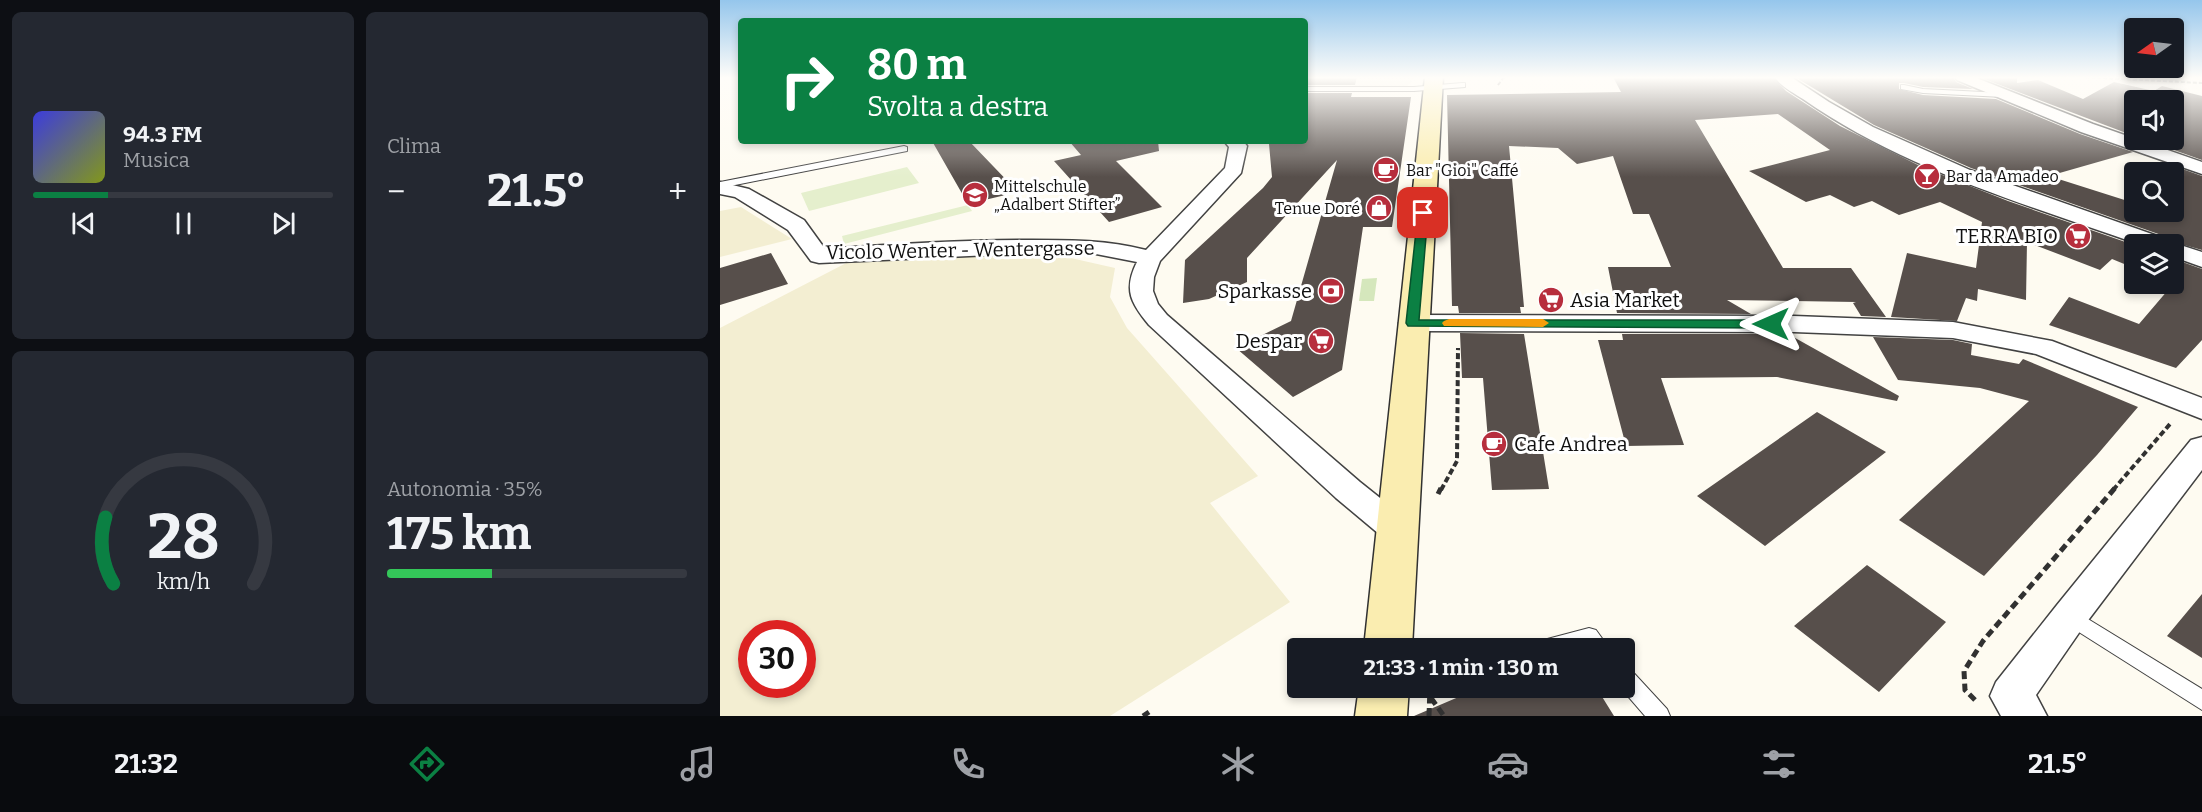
<!DOCTYPE html>
<html lang="it">
<meta charset="utf-8">
<style>
:root{--surface:#171b24;--page:#242831;--text:#f1f3f6;--muted:#9ea1a6;--line:#363941;--accent:#0b8043}
body{margin:0;font-family:Bitter,serif;background:var(--page);color:var(--text);height:100vh;display:flex;flex-direction:column;font-size:22px;white-space:nowrap}
*{box-sizing:border-box;margin:0}
p{font-size:20px;color:var(--muted)}
.icon{flex:none;width:33px;height:33px;fill:none;stroke:currentColor;stroke-width:2;stroke-linecap:round;stroke-linejoin:round}
.map{position:relative;flex:1;overflow:hidden}
.drawer{display:flex;flex-direction:column;gap:12px;padding:12px;background:#0d0f14;width:720px}
.drawer>*{flex:none}
.guide{position:absolute;left:18px;top:18px;width:570px;height:126px;border-radius:6px;box-shadow:0 3px 9px #0003;background:#0b8043;color:#fff;overflow:hidden}
.needle{width:39px;rotate:256deg}
.controls{position:absolute;left:1404px;top:18px;display:grid;gap:12px}
.controls a{display:grid;place-items:center;width:60px;height:60px;border-radius:6px;background:var(--surface);box-shadow:0 3px 9px #0003;font-size:30px}
.speed{position:absolute;left:18px;top:620px;display:flex;gap:12px;font-size:30px;font-weight:700;text-align:center}
.speed>*{display:grid;place-content:center;width:78px;height:78px;border-radius:50%;background:var(--surface);box-shadow:0 3px 9px #0003;line-height:1}
.speed .limit{border:9px solid #d22;background:#fff;color:#111}
.pin{position:absolute;display:grid;place-items:center;width:51px;height:51px;color:#fff;margin:-26px;border-radius:12px;box-shadow:0 3px 9px #0006}
.me{position:absolute;width:66px;margin:-33px;rotate:270deg;stroke-linejoin:round;filter:drop-shadow(0 0 4px #0008)}
.turn{display:flex;align-items:center;gap:21px;height:126px;padding:0 30px;font-size:27px}
.turn .icon{width:78px;height:78px;stroke-width:2.5}
.turn b{display:block;font-size:42px;line-height:51px}
.big{font-size:45px;font-weight:700;line-height:1.1}
.drawer .widget{flex:1;display:flex;flex-direction:column;justify-content:center;gap:9px;min-width:0;padding:0 21px;border-radius:9px;background:var(--page)}
.drawer .dial{align-items:center;gap:0}
.dial svg{height:156px;overflow:visible;fill:none;stroke:var(--line);stroke-width:7;stroke-linecap:round;text-anchor:middle}
.dial text{fill:var(--text);stroke:none}
.song{display:flex;align-items:center;gap:18px}
.cover{width:72px;height:72px;border-radius:9px;background:linear-gradient(135deg,hsl(240 70% 55%),hsl(70 70% 35%))}
.played{height:6px;border-radius:3px;background:linear-gradient(90deg,var(--accent) 25%,var(--line) 25%)}
.keys{display:flex;justify-content:space-around;direction:ltr}
.heat{display:flex;justify-content:space-between;align-items:center;font-size:33px;direction:ltr}
.charge{height:9px;border-radius:4px;background:linear-gradient(90deg,#34c759 35%,var(--line) 0)}
.drawer .tiles{flex:1;display:grid;gap:12px;grid-template-columns:repeat(2,1fr)}
.trip{position:absolute;left:567px;top:638px;width:348px;height:60px;border-radius:6px;background:var(--surface);box-shadow:0 3px 9px #0003;font-weight:700;line-height:60px;text-align:center}
.dock{display:flex;height:96px;justify-content:space-around;align-items:center;background:#090b0e;color:var(--muted)}
.dock .icon{width:42px;height:42px}
.dock .selected{color:var(--accent)}
.dock b{font-size:27px;color:var(--text)}
main{display:flex;flex:1;min-height:0}
.map>svg:first-child{display:block}
.farmland{fill:#f3eed2;fill-rule:evenodd}
.green{fill:#d5e7bc}
.pitch{fill:#e5efcd}
.plaza{fill:#eeeae0}
.building{fill:#574f4b}
.lines{fill:none;stroke-linecap:round;stroke-linejoin:round}
.lane-casing{stroke:#424242;stroke-width:2}
.street-casing{stroke:#424242;stroke-width:3}
.secondary-casing{stroke:#313131;stroke-width:3}
.path-far2{stroke:#313131;stroke-width:2;stroke-dasharray:4 2;stroke-linecap:butt}
.path-far1{stroke:#313131;stroke-width:4;stroke-dasharray:6 3;stroke-linecap:butt}
.path{stroke:#313131;stroke-width:5;stroke-dasharray:8 4.5;stroke-linecap:butt}
.lane{fill:#fff;fill-rule:evenodd}
.street{fill:#fff;fill-rule:evenodd}
.secondary{fill:#faedb0;fill-rule:evenodd}
.route{fill:#0b8043;stroke:#07532c;stroke-width:1.5}
.slow{fill:#f59e0b}
.labels{text-anchor:middle;stroke-width:6;stroke-linejoin:round;paint-order:stroke}
.far-poi-label{font-size:16px;fill:#0f0f0f;stroke:#fff;text-anchor:start}
.poi-label{font-size:20px;fill:#0f0f0f;stroke:#fff;text-anchor:end}
.street-label{font-size:20px;fill:#0f0f0f;stroke:#fff}
</style>
<main>
<section class="drawer">
<div class="tiles">
<div class="widget">
<div class="song"><i class="cover"></i><div><b>94.3 FM</b><p>Musica</p></div></div>
<div class="played"></div>
<div class="keys"><svg class="icon" aria-label="previous" viewBox="0 0 24 24"><path d="M18 5L8 12l10 7zM5 5v14"/></svg><svg class="icon" aria-label="pause" viewBox="0 0 24 24"><path d="M8 5v14M16 5v14"/></svg><svg class="icon" aria-label="next" viewBox="0 0 24 24"><path d="M6 5l10 7-10 7zM19 5v14"/></svg></div>
</div>
<div class="widget"><p>Clima</p>
<div class="heat"><a>−</a><b class="big">21.5°</b><a>+</a></div>
</div>
<div class="widget dial"><svg viewBox="0 0 100 80">
<path d="M14 69A42 42 0 1 1 86 69"/>
<path d="M14 69A42 42 0 0 1 10 35" stroke="#0b8043"/>
<text x="50" y="56" font-size="32" font-weight="700">28</text>
<text x="50" y="72" font-size="11">km/h</text>
</svg></div>
<div class="widget"><p>Autonomia · 35%</p><b class="big">175 km</b><div class="charge"></div></div>
</div>
</section>
<div class="map">
<svg width="1482" height="716" viewBox="0 0 1482 716">
<rect width="100%" height="100%" fill="#fefbf1"/>
<path class="farmland" d="M21,207L72,239L0,257V211Z
M216,252L333,254L395,268L390,297L407,328L538,476L490,503L570,602L390,716H0V328L136,258ZM32,633H82V684H32Z"/>
<path class="green" d="M657,278L654,301H639L642,279Z"/>
<path class="pitch" d="M187,167L199,183L89,211L81,193Z
M248,205L252,211L124,244L122,236Z"/>
<path class="plaza" d="M637,77H693L692,82L687,86H635Z"/>
<path class="building" d="M585,77H637L635,85H585Z
M893,77H1053L1066,91L1120,126L1202,167L1288,201L1414,245V268L1392,259L1380,270L1307,242L1306,300L1258,289L1257,301L1246,298L1237,321L1171,317L1187,253L1256,268L1262,222L1220,202L1179,215L1152,201L1134,207L1110,195L1086,202L1029,171L1110,150L1058,114L975,120L1063,268H1131L1166,317L1141,316L1133,303L1136,302L1007,300L1031,314L897,313L888,267H951L929,214H913L893,156L857,164L838,148L789,146L804,307H800L801,313H739L738,306H732L727,95L901,92Z
M1075,77H1233L1236,82L1253,89L1203,87L1184,83H1179V89L1203,95L1276,99L1360,134L1413,152L1329,176L1414,203V212H1440L1454,216V166L1482,176V250L1450,241L1447,237L1251,168L1154,125Z
M1259,77H1297V83L1318,80L1363,99L1394,82L1434,91L1442,86L1482,96V160L1454,150V141L1440,145L1424,140H1454V100H1414V136Z
M585,93H632L631,97H691L672,227H643L622,370L573,397L516,348L571,321L617,160L527,258V282L489,299L463,303L465,260L543,188L552,177L549,144L585,141Z
M212,141H249L298,192L248,204Z
M349,141H438L439,151L396,161L442,207L389,222L334,161L361,155Z
M51,253L68,284L0,305V268Z
M1454,259L1482,269V340L1456,368L1329,325L1349,297L1419,324L1454,283Z
M740,333L804,334L829,489L772,490L763,378H742Z
M902,334H1068L1179,396L1177,401L1057,377L941,378L964,445L906,446L878,340H903Z
M1153,337L1233,340L1252,344L1251,355L1299,364L1303,359L1418,407L1377,455L1264,576L1179,520L1309,401L1260,388L1178,380Z
M1097,412L1166,452L1045,546L977,496Z
M1147,565L1226,622L1159,692L1074,626Z
M1482,594V658L1447,636Z
M762,687H876L894,716H694Z"/>
<g class="lines">
<g class="lane-casing">
<path id="lane" d="M742,83H745V87L694,91H585V87H694Z
M1184,85L1203,89L1283,93L1287,95L1283,97L1203,93L1181,89V85Z
M184,146L187,147V151L0,188V182Z
M1350,608L1482,689V710L1343,622L1340,616L1343,610Z
M869,628L876,630L889,648H867L865,646L856,648H813L816,642Z
M904,668L911,670L947,709L950,716H925L900,687H904Z"/>
</g>
<g class="street-casing">
<path id="street" d="M1055,77H1071L1109,102L1153,127L1250,170L1446,239L1449,244H1418C1305,204 1183,169 1083,99C1074,93 1060,86 1055,77Z
M1235,77H1254L1373,124L1482,162V174L1361,132L1237,80Z
M504,141H523L527,146L521,173L440,261L434,277L433,291L438,304L447,315L640,482L689,521L694,530L689,539L677,543L665,539L616,498L429,325C411,303 403,290 417,262L376,254H292L99,263L91,261L68,230L15,197L0,194V182L29,189L84,220L105,249C174,244 243,240 312,240C351,240 388,240 426,250L505,168L509,147Z
M1454,243L1482,252V267L1454,257V244H1449Z
M692,315L1074,316L1233,322L1332,341L1482,398V419L1316,354L1233,338L1074,332L692,331L683,328L679,323L683,318Z
M1482,437V470L1363,627L1316,695L1327,716H1281L1270,696L1276,682L1337,605L1471,440Z"/>
</g>
<g class="secondary-casing">
<path id="secondary" d="M705,77H723L692,648H644Z
M639,687H689L687,716H635Z"/>
</g>
<path class="path-far2" d="M1365,77L1482,83
M778,85L784,77"/>
<path class="path-far1" d="M721,490L737,461L738,348
M1393,490L1450,424"/>
<path class="path" d="M718,494L721,488
M711,698L724,716
M1255,700L1245,690L1244,671L1263,641L1395,488
M423,716L429,712
M709,716L710,687"/>
<use href="#lane" class="lane"/>
<use href="#street" class="street"/>
<use href="#secondary" class="secondary"/>
</g>
<linearGradient id="sky" x2="0" y2="1"><stop stop-color="#95c6ec"/><stop offset="0.44" stop-color="#fffdf9"/><stop offset="1" stop-color="#fffdf9" stop-opacity="0"/></linearGradient>
<rect width="1482" height="177" fill="url(#sky)"/>
<path class="route" d="M703,209L708,213L699,320H1051L1058,324L1051,328L688,326L686,323L698,213Z"/>
<path class="slow" d="M729,319H823L829,323L823,327L724,326L722,323L724,321Z"/>
<defs>
<g id="cafe-disc" transform="scale(1.35)"><circle r="9.5" fill="#b72e3d" stroke="#fff"/><path d="M-5.5-4.5H6V0H3Q3 3.5 0 3.5H-2.5Q-5.5 3.5-5.5 0ZM3-3.2v2h1.7v-2ZM-6 4.5H4V6H-6Z" fill="#fff"/></g>
<g id="bar-disc" transform="scale(1.35)"><circle r="9.5" fill="#b72e3d" stroke="#fff"/><path d="M-6-5H6L.8 .8V4.5H3.5V6h-7V4.5H-.8V.8Z" fill="#fff"/></g>
<g id="school-disc" transform="scale(1.35)"><circle r="9.5" fill="#b72e3d" stroke="#fff"/><path d="M0-5L7-2L0 1L-7-2ZM-4 1L0 2.5L4 1V4Q0 6-4 4Z" fill="#fff"/></g>
<g id="shop-disc" transform="scale(1.35)"><circle r="9.5" fill="#b72e3d" stroke="#fff"/><path d="M-5-2.5h2.3a2.7 3.5 0 0 1 5.4 0H5L5.5 6h-11ZM-1.5-2.5h3a1.5 2.3 0 0 0-3 0Z" fill="#fff"/></g>
<g id="supermarket-disc" transform="scale(1.35)"><circle r="9.5" fill="#b72e3d" stroke="#fff"/><path d="M-6-5.5h2.5l.6 2H6L4.5 2H-2.5L-4.4-4H-6ZM-1.5 3.2a1.3 1.3 0 1 0 .1 0ZM3 3.2a1.3 1.3 0 1 0 .1 0Z" fill="#fff"/></g>
<g id="bank-disc" transform="scale(1.35)"><circle r="9.5" fill="#b72e3d" stroke="#fff"/><path d="M-6-4H6V4H-6ZM0-2.3a2.3 2.3 0 1 0 0 4.6a2.3 2.3 0 1 0 0-4.6Z" fill="#fff"/></g>
</defs>
<g fill-rule="evenodd">
<use href="#cafe-disc" x="666" y="170"/>
<use href="#bar-disc" x="1207" y="176"/>
<use href="#school-disc" x="255" y="195"/>
<use href="#shop-disc" x="659" y="208"/>
<use href="#supermarket-disc" x="1358" y="236"/>
<use href="#bank-disc" x="611" y="291"/>
<use href="#supermarket-disc" x="831" y="300"/>
<use href="#supermarket-disc" x="601" y="341"/>
<use href="#cafe-disc" x="774" y="444"/>
</g>
<g class="labels">
<g class="far-poi-label">
<text x="686" y="176">Bar "Gioi" Caffé</text>
<text x="1226" y="182">Bar da Amadeo</text>
<text x="274" y="192">Mittelschule<tspan x="274" dy="18">„Adalbert Stifter”</tspan></text>
<text x="640" y="214" text-anchor="end">Tenue Doré</text>
</g>
<g class="poi-label">
<text x="1338" y="243">TERRA BIO</text>
<text x="592" y="298">Sparkasse</text>
<text x="850" y="307" text-anchor="start">Asia Market</text>
<text x="582" y="348">Despar</text>
<text x="794" y="451" text-anchor="start">Cafe Andrea</text>
</g>
<g class="street-label">
<text transform="translate(240 250) rotate(-1)" y="7">Vicolo Wenter - Wentergasse</text>
</g>
</g>
</svg>
<div class="controls">
<a><svg class="needle" viewBox="-14 -14 28 28"><path d="M0-13l5 13h-10z" fill="#e53935"/><path d="M0 13l5-13h-10z" fill="#9ea1a6"/></svg></a>
<a><svg class="icon" aria-label="sound" viewBox="0 0 24 24"><path d="M4 9h4l5-4v14l-5-4H4zM17 9q2 3 0 6"/></svg></a>
<a><svg class="icon" aria-label="search" viewBox="0 0 24 24"><circle cx="10" cy="10" r="6"/><path d="M15 15l6 6"/></svg></a>
<a><svg class="icon" aria-label="layers" viewBox="0 0 24 24"><path d="M12 4l9 5-9 5-9-5zM3 14l9 5 9-5"/></svg></a>
</div>
<div class="speed"><div class="limit">30</div></div>
<div class="pin" style="left:703px;top:213px;background:#d93025"><svg class="icon" aria-label="arrive" viewBox="0 0 24 24"><path d="M6 21V4h12l-3 4 3 4H6"/></svg></div>
<svg class="me" style="left:1051px;top:324px" viewBox="-20 -20 40 40"><path d="M0-17L14 15 0 8-14 15z" fill="#0b8043" stroke="#fff" stroke-width="4"/></svg>
<div class="trip">21:33 · 1 min · 130 m</div>
<div class="guide">
<div class="turn"><svg class="icon" aria-label="right" viewBox="0 0 24 24"><path d="M7 20v-9h11M14 6l5 5-5 5"/></svg><div><b>80 m</b>Svolta a destra</div></div>
</div>
</div>
</main>
<nav class="dock">
<b>21:32</b>
<svg class="icon selected" aria-label="directions" viewBox="0 0 24 24"><path d="M12 3l9 9-9 9-9-9zM9 14v-3h6M13 9l2 2-2 2"/></svg>
<svg class="icon" aria-label="music" viewBox="0 0 24 24"><path d="M9 18V5l10-2v13"/><circle cx="6" cy="18" r="3"/><circle cx="16" cy="16" r="3"/></svg>
<svg class="icon" aria-label="phone" viewBox="0 0 24 24"><path d="M5 4h4l2 5-3 2q2 4 5 5l2-3 5 2v4C11 20 4 13 5 4z"/></svg>
<svg class="icon" aria-label="climate" viewBox="0 0 24 24"><path d="M12 3v18M4 7l16 10M4 17L20 7"/></svg>
<svg class="icon" aria-label="car" viewBox="0 0 24 24"><path d="M5 17H2v-5l4-1 3-4h7l3 4 3 1v5h-3M9 17h6M6 11h13"/><circle cx="7" cy="17" r="2"/><circle cx="17" cy="17" r="2"/></svg>
<svg class="icon" aria-label="filters" viewBox="0 0 24 24"><path d="M4 7h16M4 17h16"/><circle cx="9" cy="7" r="2"/><circle cx="15" cy="17" r="2"/></svg>
<b>21.5°</b>
</nav>
